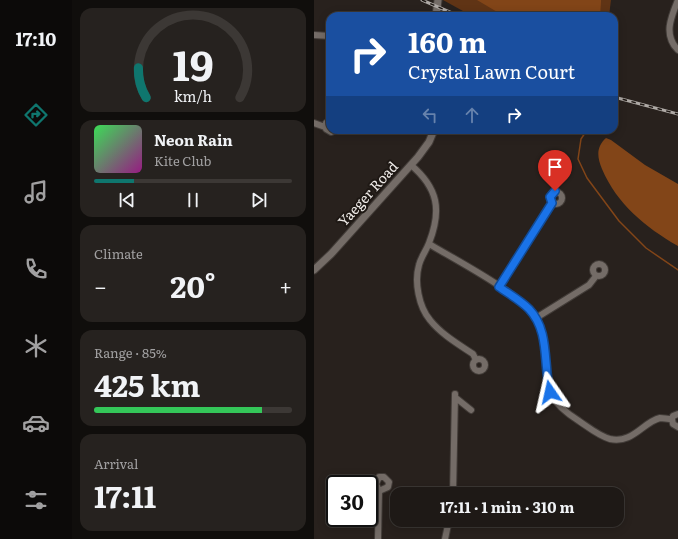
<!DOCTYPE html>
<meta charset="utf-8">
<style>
:root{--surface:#1e1916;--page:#26221f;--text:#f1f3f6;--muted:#a1a0a1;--line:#3c3835;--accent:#0f766e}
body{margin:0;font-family:Literata,serif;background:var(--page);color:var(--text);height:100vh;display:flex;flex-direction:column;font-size:15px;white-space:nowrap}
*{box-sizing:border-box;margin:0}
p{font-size:13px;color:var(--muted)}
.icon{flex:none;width:22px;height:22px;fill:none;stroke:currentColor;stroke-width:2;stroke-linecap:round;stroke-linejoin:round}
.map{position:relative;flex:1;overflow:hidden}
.details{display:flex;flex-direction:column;gap:8px;padding:8px;background:#100e0c;width:242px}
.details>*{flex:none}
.guide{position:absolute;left:12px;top:12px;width:292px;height:122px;border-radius:12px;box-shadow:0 2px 10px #0003,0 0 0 1px var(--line);background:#1a4fa0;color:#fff;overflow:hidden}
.speed{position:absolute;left:12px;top:475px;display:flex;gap:8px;font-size:20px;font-weight:700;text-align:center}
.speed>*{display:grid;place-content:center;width:52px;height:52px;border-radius:50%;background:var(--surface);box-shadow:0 2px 10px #0003,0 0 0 1px var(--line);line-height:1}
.speed .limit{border:2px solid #111;border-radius:6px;background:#fff;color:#111}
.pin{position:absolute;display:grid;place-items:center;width:34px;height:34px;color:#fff;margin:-41px -17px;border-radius:50% 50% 50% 0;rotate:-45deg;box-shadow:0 0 4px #0007}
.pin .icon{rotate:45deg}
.me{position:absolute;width:44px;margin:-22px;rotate:349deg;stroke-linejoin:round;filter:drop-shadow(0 0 3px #0008)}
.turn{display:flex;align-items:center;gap:14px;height:84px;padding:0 16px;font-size:18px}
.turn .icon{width:52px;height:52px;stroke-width:2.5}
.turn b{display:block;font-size:28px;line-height:34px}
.lanes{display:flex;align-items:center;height:38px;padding:0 16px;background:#0003;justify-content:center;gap:20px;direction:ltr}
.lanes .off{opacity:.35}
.big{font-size:30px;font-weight:700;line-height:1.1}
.details .widget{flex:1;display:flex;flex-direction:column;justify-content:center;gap:6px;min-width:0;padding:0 14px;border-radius:12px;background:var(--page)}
.details .dial{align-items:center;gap:0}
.dial svg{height:104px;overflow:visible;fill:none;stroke:var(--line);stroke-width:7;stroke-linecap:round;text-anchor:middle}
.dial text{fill:var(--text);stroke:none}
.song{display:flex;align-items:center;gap:12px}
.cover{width:48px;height:48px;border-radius:6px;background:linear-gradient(135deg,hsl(130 70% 55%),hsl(310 70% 35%))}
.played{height:4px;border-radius:2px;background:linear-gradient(90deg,var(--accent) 20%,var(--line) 20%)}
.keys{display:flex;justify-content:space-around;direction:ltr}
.heat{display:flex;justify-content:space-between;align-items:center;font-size:22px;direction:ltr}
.charge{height:6px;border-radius:3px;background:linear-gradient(90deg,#34c759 85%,var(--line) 0)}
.trip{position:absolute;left:76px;top:487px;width:234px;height:40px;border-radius:12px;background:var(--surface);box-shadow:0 2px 10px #0003,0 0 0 1px var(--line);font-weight:700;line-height:40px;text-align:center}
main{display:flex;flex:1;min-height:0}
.dock{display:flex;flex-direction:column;width:72px;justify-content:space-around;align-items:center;background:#0c0a09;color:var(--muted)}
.dock .icon{width:28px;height:28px}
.dock .active{color:var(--accent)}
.dock b{font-size:18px;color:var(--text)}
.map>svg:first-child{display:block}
.green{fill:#603415}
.forest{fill:#824518}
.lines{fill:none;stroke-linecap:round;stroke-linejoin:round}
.stream{stroke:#824518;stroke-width:1.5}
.minor-casing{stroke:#423c38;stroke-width:8}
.tertiary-casing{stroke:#423c38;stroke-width:9}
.minor{stroke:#746c67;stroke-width:6}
.tertiary{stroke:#746c67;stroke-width:7}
.rail-casing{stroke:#aea9a5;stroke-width:3}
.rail{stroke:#1e1814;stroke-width:1.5;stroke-dasharray:4.5;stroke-linecap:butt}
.route-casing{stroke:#114b97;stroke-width:10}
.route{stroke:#1a73e8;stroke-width:7}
.labels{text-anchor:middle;stroke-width:4;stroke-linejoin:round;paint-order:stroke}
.street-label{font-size:14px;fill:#eeeae7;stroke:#1e1814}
</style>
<main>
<nav class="dock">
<b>17:10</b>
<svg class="icon active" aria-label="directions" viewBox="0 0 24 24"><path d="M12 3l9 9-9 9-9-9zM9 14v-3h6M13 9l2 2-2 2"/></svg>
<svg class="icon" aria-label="music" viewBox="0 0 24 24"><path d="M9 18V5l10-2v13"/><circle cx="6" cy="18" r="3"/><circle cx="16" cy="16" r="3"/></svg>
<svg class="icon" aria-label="phone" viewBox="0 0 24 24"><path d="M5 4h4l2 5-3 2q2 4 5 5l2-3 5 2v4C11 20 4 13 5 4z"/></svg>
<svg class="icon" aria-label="climate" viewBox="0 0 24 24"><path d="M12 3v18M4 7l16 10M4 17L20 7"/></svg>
<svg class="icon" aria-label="car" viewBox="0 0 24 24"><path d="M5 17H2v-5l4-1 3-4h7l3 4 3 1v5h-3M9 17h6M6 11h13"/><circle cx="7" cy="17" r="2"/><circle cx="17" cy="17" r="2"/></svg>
<svg class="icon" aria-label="filters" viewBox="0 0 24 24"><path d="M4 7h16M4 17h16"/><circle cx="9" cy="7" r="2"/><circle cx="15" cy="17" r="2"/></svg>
</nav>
<section class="details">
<div class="widget dial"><svg viewBox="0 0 100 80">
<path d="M14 69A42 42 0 1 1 86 69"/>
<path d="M14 69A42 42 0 0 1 8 46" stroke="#0f766e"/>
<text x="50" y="56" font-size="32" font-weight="700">19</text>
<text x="50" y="72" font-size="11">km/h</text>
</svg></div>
<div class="widget">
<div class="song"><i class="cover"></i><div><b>Neon Rain</b><p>Kite Club</p></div></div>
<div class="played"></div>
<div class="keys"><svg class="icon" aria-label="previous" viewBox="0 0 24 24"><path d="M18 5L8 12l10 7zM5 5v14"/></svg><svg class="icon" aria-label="pause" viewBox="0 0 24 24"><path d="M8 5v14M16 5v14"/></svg><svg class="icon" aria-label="next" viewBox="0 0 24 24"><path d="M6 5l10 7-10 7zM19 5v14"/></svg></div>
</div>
<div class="widget"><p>Climate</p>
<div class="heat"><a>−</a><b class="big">20°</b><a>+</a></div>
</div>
<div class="widget"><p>Range · 85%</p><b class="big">425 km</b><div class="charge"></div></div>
<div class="widget"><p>Arrival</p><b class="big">17:11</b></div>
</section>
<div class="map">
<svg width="364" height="539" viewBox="0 0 364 539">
<rect width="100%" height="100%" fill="#28211d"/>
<path class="green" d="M129,0H297L295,16H158Z"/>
<path class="forest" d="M163,0H287V2L286,16H190Z
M292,138L297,140L331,165L364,184V246C331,227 303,204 288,169C283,157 282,147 292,138Z"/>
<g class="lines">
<path class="stream" d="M273,130L267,139L264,159L273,178L305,221L332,248L364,270"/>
<g class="minor-casing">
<path id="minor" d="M364,0C357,17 349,35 364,50
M0,35L16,36
M16,120L12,123V129L17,132L22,130
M0,123L11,127
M97,165C124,188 128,210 115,243C112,251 107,257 105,265C100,282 105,307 116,320C127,334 144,344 159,354L162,360
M236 198a6 6 0 1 1 12 0a6 6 0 1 1-12 0Z
M115,244C142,260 205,293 222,317C225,322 226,329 228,334C239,376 220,393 265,421C274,427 285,436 296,439C319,444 329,422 346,418C349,418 354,419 358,419
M279 270a6 6 0 1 1 12 0a6 6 0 1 1-12 0Z
M185,287L238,203
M222,318L275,285L282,276
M159 365a6 6 0 1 1 12 0a6 6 0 1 1-12 0Z
M142,398L157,410
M358,419L359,424L364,427
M358,419L359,416L364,414
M139,494L141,394
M64,539L65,491L62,484L65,477H70L75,482L74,487L65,491
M131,539L135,520"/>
</g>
<g class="tertiary-casing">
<path id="tertiary" d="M122,16L124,0
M0,270L17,254L104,157L115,142L120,130"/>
</g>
<use href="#minor" class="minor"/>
<use href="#tertiary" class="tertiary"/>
<g class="rail-casing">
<path id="rail" d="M108,0L145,16
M300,97L364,114"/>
</g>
<use href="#rail" class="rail"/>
</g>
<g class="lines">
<g class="route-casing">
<path id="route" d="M236,392C229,364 236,331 215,309C206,300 195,294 185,287L238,203L236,197L241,191"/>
</g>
<use href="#route" class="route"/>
</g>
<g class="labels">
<g class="street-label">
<text transform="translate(54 194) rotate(-48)" y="5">Yaeger Road</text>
</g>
</g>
</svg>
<div class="speed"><div class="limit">30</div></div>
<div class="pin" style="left:241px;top:191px;background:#d93025"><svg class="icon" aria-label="arrive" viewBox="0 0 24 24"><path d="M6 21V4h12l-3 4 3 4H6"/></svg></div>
<svg class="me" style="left:236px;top:392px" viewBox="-20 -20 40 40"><path d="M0-17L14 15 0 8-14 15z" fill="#1a73e8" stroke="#fff" stroke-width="4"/></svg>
<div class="trip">17:11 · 1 min · 310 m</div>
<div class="guide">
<div class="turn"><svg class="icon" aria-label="right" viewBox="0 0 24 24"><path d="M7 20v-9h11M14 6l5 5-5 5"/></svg><div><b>160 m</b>Crystal Lawn Court</div></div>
<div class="lanes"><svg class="icon off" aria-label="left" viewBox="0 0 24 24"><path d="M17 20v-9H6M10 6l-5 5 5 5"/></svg><svg class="icon off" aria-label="ahead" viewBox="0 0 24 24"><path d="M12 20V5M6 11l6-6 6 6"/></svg><svg class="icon" aria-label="right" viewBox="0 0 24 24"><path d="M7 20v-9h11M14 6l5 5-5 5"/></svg></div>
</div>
</div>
</main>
